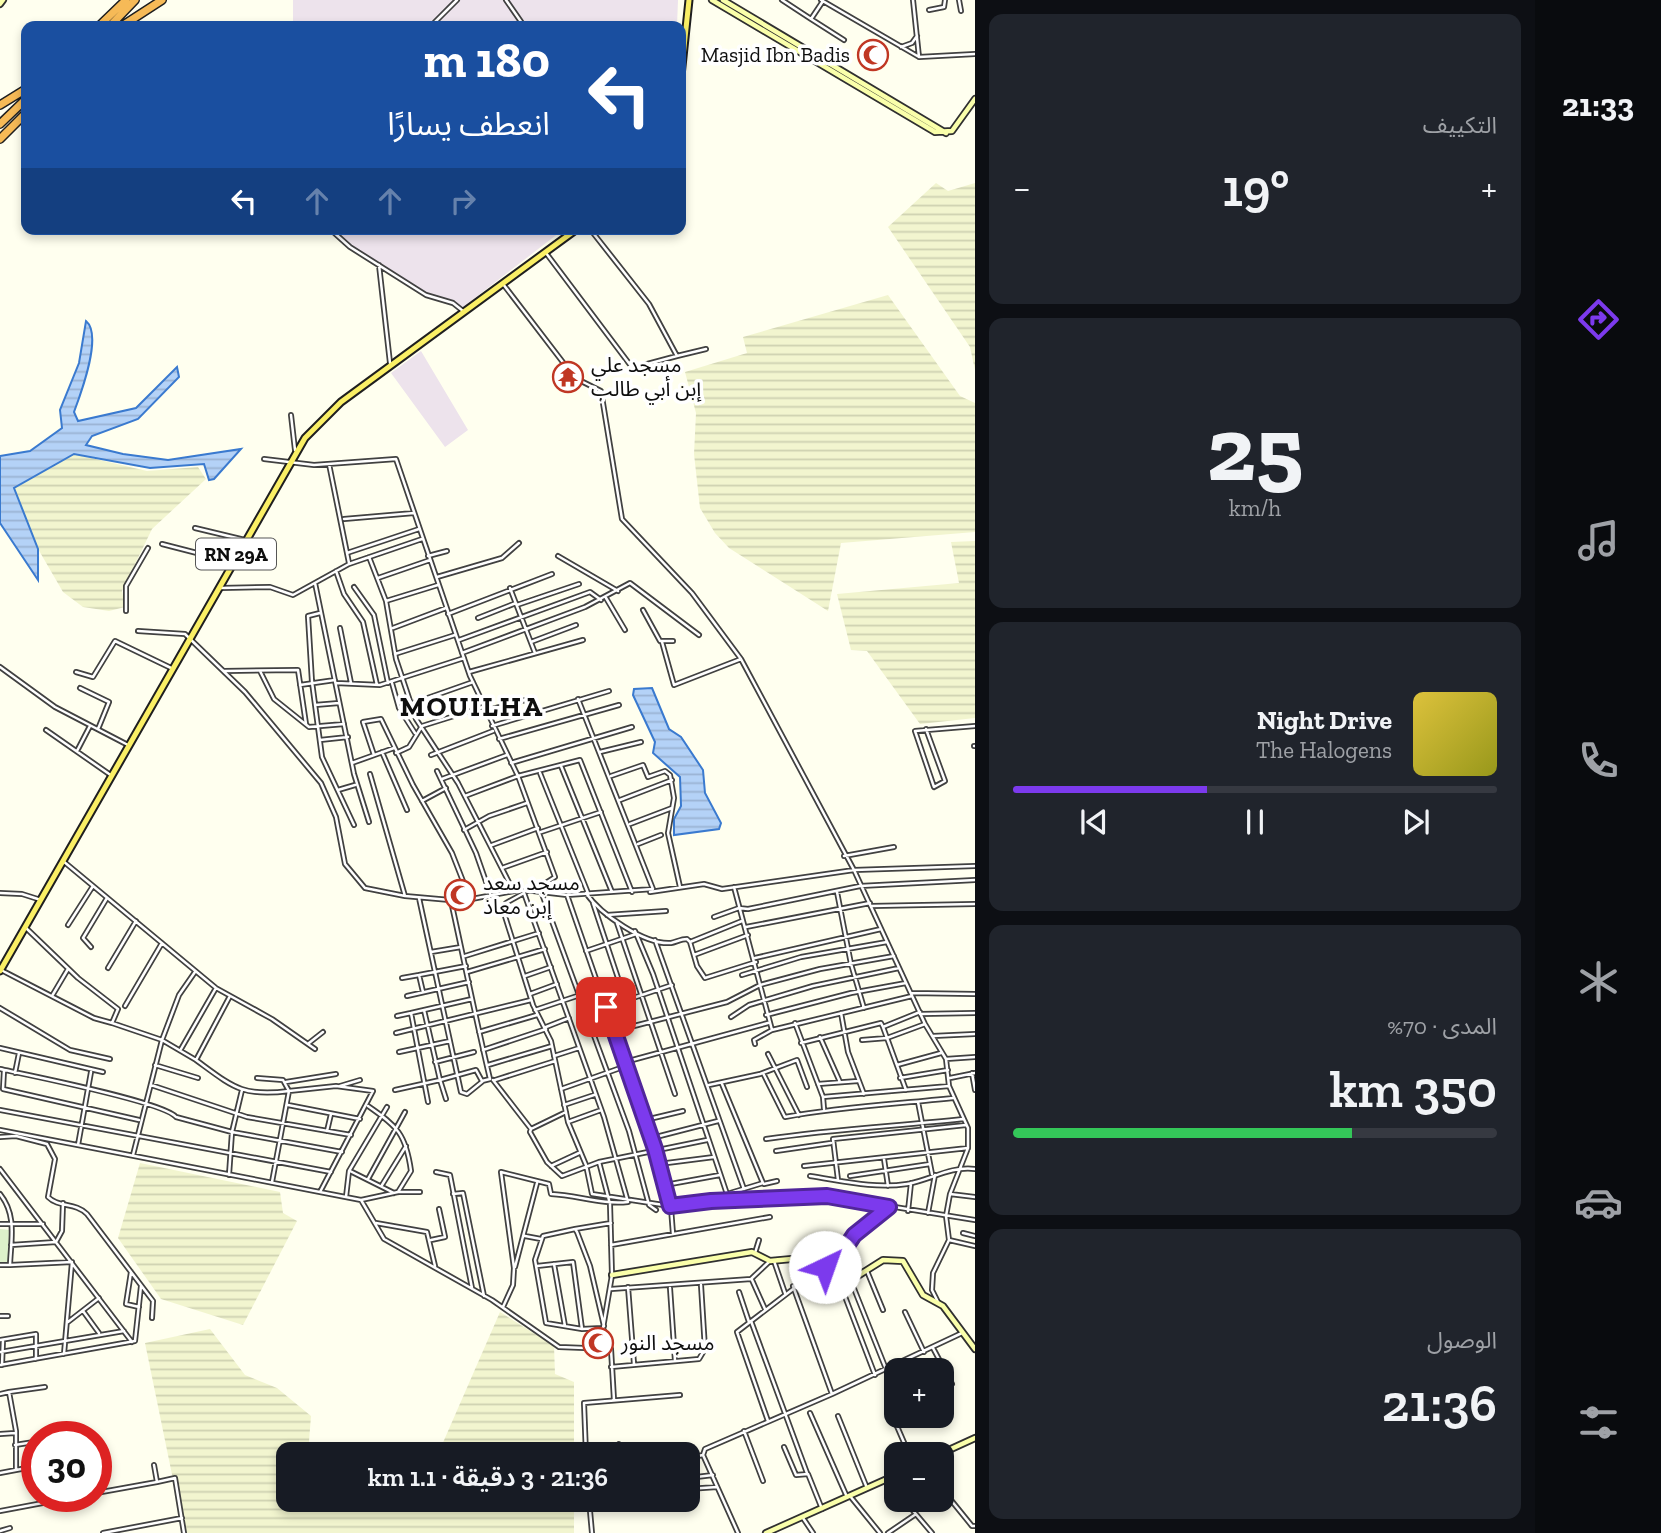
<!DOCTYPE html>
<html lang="ar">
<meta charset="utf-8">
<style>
:root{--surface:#171b24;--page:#20242c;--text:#f1f3f6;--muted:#9ea1a6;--line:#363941;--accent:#7c3aed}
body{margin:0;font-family:"Zilla Slab","Noto Sans Arabic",serif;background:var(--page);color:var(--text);direction:rtl;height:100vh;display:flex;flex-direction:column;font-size:26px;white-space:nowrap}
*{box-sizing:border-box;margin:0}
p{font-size:23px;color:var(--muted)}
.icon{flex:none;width:38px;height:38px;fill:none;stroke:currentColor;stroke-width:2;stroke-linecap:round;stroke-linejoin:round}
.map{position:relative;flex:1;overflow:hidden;direction:ltr}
.details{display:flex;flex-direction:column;gap:14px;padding:14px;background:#0d0f14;width:560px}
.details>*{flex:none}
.guide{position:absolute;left:21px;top:21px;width:665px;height:214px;border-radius:14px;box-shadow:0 4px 10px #0003;direction:rtl;background:#1a4fa0;color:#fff;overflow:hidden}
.tools{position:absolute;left:884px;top:1358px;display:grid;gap:14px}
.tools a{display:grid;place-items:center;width:70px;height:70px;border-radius:14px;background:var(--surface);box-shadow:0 4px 10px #0003;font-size:35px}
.speed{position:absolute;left:21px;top:1421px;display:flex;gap:14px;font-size:35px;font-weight:700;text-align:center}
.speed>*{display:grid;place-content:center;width:91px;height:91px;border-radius:50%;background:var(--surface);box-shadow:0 4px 10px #0003;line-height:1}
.speed .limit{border:10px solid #d22;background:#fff;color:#111}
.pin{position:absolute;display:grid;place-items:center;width:60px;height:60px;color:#fff;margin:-30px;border-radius:14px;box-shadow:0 4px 10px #0006}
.me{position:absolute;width:77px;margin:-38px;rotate:42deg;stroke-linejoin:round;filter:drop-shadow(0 0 5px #0008)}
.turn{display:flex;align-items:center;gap:24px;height:147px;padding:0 21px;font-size:32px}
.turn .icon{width:91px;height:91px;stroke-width:2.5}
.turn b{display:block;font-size:49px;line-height:60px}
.lanes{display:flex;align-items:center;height:66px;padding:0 21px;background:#0003;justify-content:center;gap:35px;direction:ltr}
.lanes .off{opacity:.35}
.big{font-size:52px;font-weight:600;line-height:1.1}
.details .card{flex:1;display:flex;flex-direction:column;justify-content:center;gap:10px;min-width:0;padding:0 24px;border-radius:14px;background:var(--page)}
.details .dial{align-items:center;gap:0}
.dial b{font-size:91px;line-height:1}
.song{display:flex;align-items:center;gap:21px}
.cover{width:84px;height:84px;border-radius:10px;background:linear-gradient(135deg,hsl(50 70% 55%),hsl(60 70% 35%))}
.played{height:7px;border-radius:4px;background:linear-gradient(90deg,var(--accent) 40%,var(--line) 40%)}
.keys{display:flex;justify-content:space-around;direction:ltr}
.heat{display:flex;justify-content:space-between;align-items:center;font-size:38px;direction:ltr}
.charge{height:10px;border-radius:5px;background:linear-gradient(90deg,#34c759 70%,var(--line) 0)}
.trip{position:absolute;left:276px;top:1442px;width:424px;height:70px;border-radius:14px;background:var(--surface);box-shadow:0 4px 10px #0003;font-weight:600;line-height:70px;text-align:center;direction:rtl}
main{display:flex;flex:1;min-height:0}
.dock{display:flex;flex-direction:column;width:126px;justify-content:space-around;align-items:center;background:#090b0e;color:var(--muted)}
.dock .icon{width:49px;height:49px}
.dock .selected{color:var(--accent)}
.dock b{font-size:32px;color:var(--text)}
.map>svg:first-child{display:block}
.industrial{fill:#ede3ec}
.farmland{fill:url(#farmland-rules)}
.pitch{fill:#ddf1ca}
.water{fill:url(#water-rules);stroke:#3a7acf;stroke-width:2}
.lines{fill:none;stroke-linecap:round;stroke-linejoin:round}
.street-casing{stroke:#414141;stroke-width:6}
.secondary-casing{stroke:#303030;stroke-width:8}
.primary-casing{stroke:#1f1f1f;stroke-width:9}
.highway-casing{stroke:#1f1f1f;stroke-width:10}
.street{stroke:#fff;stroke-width:2.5}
.secondary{stroke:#faffaa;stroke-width:4.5}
.primary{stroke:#faef65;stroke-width:5}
.highway{stroke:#f6ba57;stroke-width:7}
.route-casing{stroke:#51269a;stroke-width:18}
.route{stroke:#7c3aed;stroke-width:12}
.labels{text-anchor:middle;stroke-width:7;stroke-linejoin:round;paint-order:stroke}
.shield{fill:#fff;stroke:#565656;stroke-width:2}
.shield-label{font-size:19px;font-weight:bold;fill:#0e0e0e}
.poi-label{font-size:21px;fill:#0e0e0e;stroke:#fff;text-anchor:start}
.district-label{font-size:28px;font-weight:bold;letter-spacing:2px;fill:#0e0e0e;stroke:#fff}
</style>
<main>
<nav class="dock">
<b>21:33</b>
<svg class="icon selected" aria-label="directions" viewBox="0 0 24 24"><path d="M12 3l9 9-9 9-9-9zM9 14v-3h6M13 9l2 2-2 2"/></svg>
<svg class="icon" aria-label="music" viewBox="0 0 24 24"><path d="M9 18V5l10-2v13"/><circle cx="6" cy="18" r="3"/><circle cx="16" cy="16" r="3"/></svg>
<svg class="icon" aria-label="phone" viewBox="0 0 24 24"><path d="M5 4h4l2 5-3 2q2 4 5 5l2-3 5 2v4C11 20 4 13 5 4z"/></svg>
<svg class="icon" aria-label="climate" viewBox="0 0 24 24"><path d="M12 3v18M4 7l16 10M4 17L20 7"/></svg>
<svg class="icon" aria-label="car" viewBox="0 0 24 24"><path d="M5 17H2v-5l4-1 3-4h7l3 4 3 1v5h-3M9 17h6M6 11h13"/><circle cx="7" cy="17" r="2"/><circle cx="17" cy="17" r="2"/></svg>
<svg class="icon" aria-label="filters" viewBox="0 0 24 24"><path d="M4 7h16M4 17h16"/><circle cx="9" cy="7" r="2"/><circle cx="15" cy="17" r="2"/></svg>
</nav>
<section class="details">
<div class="card"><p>التكييف</p>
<div class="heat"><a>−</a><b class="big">19°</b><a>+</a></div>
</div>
<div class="card dial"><b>25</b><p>km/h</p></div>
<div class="card">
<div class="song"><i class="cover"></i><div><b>Night Drive</b><p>The Halogens</p></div></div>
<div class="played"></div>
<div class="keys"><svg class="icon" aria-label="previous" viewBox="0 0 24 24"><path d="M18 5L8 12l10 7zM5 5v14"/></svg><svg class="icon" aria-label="pause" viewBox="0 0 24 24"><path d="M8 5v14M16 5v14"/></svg><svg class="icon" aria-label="next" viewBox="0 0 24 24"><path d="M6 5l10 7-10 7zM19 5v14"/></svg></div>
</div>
<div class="card"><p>المدى · 70%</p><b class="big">350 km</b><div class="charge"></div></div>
<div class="card"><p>الوصول</p><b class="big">21:36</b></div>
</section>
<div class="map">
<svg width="975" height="1533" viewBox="0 0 975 1533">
<defs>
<pattern id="farmland-rules" width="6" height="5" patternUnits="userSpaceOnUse" patternTransform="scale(1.75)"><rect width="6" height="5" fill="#f2f5cf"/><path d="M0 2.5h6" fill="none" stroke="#ced1b1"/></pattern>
<pattern id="water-rules" width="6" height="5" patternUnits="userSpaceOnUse" patternTransform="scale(1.75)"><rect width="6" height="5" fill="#b4d2f7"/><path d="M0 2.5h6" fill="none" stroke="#9ab3d3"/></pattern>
</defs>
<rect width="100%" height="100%" fill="#ffffef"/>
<path class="industrial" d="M293,0H678L677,26H293Z
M332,229H564L462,308L452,301L432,297L354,248Z
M421,351L468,430L445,447L391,373Z"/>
<path class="farmland" d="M936,183L948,191L975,183V370L970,347L888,227Z
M888,295L960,396L975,403V532L841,543L828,611L729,548L715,533L700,508L694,454L696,413L685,372L747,353L743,337Z
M74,454L147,471L198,467L206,479L152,529L122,591L125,607L109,611L83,607L63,592L34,542L13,488Z
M975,541V718L920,724L867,651L851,650L837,594L959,583L951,542Z
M140,1163L280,1192L283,1213L297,1221L243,1325L161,1299L118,1238Z
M500,1312L554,1346L555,1374L574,1382V1454H438Z
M210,1329L245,1375L277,1388L311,1416L308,1454H289V1500H574V1533H184L145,1343Z"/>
<path class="pitch" d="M0,1229L10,1230L8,1262H0Z"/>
<path class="water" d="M86,321C103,335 81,393 74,412L78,421L136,408L177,367L179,377L138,419L92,436L86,445L123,454L168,460L241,449L214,479L209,480L204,464L150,468L74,454L14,488L38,549V580L0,523V456L30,451L62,428L60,410L79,363Z
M652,688L669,729L681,737L703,770L705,793L721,823L719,829L674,835V819L681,806L680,777L653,753L655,742L633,695L634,689Z"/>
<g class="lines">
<g class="street-casing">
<path id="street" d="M506,0L524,26
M782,0L811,19L823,1
M821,0L919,57L975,54
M913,0L919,57
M959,0L961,11
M929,10L944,7L945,0
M811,19L844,40
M431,26L457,0
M901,47L912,43L917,36
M330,229L350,247L426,295L453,303L463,311
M590,229L649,304L677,356L706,349
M546,253L631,366L636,367L677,356
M379,265L390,363
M503,284L575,378L601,391L622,519L692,593L741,659L854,870L925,1024L946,1059L949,1086L968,1128V1148L950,1194L946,1216L949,1240L933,1273L932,1290L938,1302
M291,415L295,450
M329,464L349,563
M344,519L414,513
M195,528L245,540
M162,544L232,562
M347,553L419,529
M428,556L447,551
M558,556L618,591
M369,557L386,601L396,659L416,719L458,783L513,890
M336,571L344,594L363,622L377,685
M437,577L502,558L519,543
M378,578L430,560
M315,583L354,774L369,822
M354,587L374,615L388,683
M221,588L270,587L293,595L349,564L422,539
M510,588L535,653
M606,598L625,630
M386,601L438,585
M517,605L579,584
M643,610L660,641H673
M126,611V586L148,548
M320,613L308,616L312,682L322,757L354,825
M448,614L552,574
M478,618L516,603
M340,628L351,683
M393,628L446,608
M138,631L185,634L245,692L321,783L336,817L345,864L365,888L405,896L461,901L514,891H533L555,877L518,776L470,676L396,459L314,465L264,459
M459,640L590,592L601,600
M531,642L576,625
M662,642L674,685L741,659
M462,653L585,607L630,583L699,635
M395,654L455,635
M0,667L55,707L128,745
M224,671L298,670L306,724
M260,671L274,699L309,727L344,724
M76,672L93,677L115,641L171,668
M469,672L583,640
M336,683L380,685L464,658
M392,683L399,708L473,682
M300,685L335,680
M80,688L109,702L98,729
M315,705L339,703
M399,708L415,733
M485,711L525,700
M492,726L609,691
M926,729L945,781L934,787L915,731L975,726
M46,730L112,776
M499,739L619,705
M320,740L348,737
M974,746H975
M77,751L90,726
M382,752L407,810
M600,752L641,742
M396,753L409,747L422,726L483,707
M374,755L363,722L381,719L413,785L452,853L470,899
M431,755L493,731
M352,763L394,748
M511,763L632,727
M561,766L612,892
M437,771L476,853L491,896
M540,773L588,893
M370,774L405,896
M611,776L643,765L648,777L665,771L670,775L674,798L668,833L680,887
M442,779L507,755
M338,790L355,785
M465,796L518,776L580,760L632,892
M620,800L672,780
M422,801L446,788
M630,824L672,808
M464,830L489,816L527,803
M541,832L601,812
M638,844L661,835
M492,845L538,828
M844,856L894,847
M63,861L216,988L272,1019L315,1049
M502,868L547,852
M734,887L772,1030L912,996
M533,891L567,895L653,889L578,699
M650,892L704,884L722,889L854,870L975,866
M837,892L851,964L864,1008
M0,893L22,894L41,900
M586,893C600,914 645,945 671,943C676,942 681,939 687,939L690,942L742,921
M542,894L629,1131L649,1205L656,1210
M567,895L655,1149L671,1208L673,1234
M419,898L461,1092L467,1094L483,1081
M451,901C464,960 476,1020 490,1079L482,1081L476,1070L440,1080L424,1010L472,999
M593,903L634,1026L614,1033
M871,906L975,904
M607,915L666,911
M714,917L739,908L748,909L860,886L975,880
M617,923L675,1094
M68,925L93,886
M746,927L870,903
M635,931L653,974L727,1194
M655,940L744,1189
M690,942L697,966L705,978L756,962
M91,947L83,938L107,898
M586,951L636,934
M431,952L461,947
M694,955L748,935
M465,956L539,933
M755,958L881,929
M108,968L136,921
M1,970L94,1018L112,1023L118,1009L78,978L26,928
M467,972L545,949
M742,975L801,957L887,942
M525,976L551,967
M402,978L419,975
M423,992L419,975L466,966
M911,993L975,994
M530,994L557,984
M52,996L68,969
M407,996L469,982
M125,1006L162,943
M606,1007L672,985
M0,1008L70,1050L110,1059
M424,1010L411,1013L428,1102
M535,1010L598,989
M841,1013L848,1052L864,1094
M920,1014L975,1013
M766,1015L851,993L906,983
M397,1016L411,1013
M731,1017L749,1005L813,986L899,968
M112,1023L162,1040L179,995L195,972
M795,1023L823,1097L824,1109
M634,1026L727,1002L760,985L820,969L894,956
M546,1027L569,1018
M883,1027L906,1090
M479,1032L537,1015
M396,1033L531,1000
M933,1036L975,1034
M820,1037L840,1082
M862,1040L887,1038L925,1024
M309,1043L323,1032
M801,1043L881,1023L883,1027L920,1012
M755,1044L754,1040L772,1030
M0,1048L103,1072
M181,1049L216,988
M483,1050L546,1029
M399,1052L450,1041
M768,1054L799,1115
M554,1056L579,1048
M946,1059L975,1057
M196,1060C233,1087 242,1097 289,1091L283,1080L257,1078
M435,1062L474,1052
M625,1062L768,1023
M155,1065L198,1078
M488,1065L552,1046
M897,1065L941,1053
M0,1069C28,1075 164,1102 176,1117L232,1132L342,1152
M4,1070L3,1089L139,1120
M15,1073L19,1053
M763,1073L785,1117C841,1107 897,1104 953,1098
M972,1073L975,1090
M900,1078L948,1070
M950,1078L975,1073
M493,1080L531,1129L530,1132L547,1162L562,1176L599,1162
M495,1080L555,1061
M286,1082L336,1074
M818,1084L858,1081
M151,1085L247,1117L351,1135
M709,1085L760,1074L797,1060L807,1087
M340,1086L360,1080
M561,1089L626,1066
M395,1090L440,1080L446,1099
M823,1097L949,1086
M918,1102L932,1174
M288,1105L360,1119
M564,1105L594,1095
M368,1106C397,1126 406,1134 411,1171L398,1192
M0,1110L331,1172
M645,1120L683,1111
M568,1122L601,1110
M531,1129L566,1112
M0,1130L361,1200L384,1239L492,1300L559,1347L611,1349
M327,1131L331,1114
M0,1137L16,1136L47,1144L55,1159L48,1197C59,1208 75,1202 87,1214L153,1301L152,1318
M652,1138L718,1121
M766,1139C832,1129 898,1126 963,1119
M78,1145L91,1072
M776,1151L831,1143
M133,1155L162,1040L196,1060L230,996
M884,1159L888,1186
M659,1164L714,1157
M551,1166L579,1153
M804,1166L968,1148
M0,1169L132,1342
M350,1171L394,1193
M436,1172L450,1175L472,1288
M229,1175L232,1132L242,1090
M810,1176C843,1181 874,1189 907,1184C931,1180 949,1166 975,1169
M850,1176L930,1164
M368,1179L405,1112
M838,1180L833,1139L966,1125
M272,1182L289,1091L336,1086L373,1091L320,1192
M764,1184L777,1181
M382,1185L406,1146
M665,1185L720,1175
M0,1194C17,1215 11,1239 10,1265L72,1262L64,1354
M453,1194L463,1193L484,1296
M950,1194L975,1197
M346,1197L349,1171L387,1107
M361,1200L398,1192H420
M707,1200L763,1183L722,1084
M908,1211L911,1183
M928,1213L935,1175
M376,1223L427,1232L435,1266
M0,1224H43
M575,1229L611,1223
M963,1233L975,1236
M525,1236L541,1239
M431,1240L445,1237L439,1209
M949,1240L975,1246
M11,1245L56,1242L62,1231L63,1203
M611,1245L770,1217
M755,1253L759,1240
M774,1261L785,1293
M554,1264L565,1326
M0,1265H10
M537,1266L573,1262L582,1329
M826,1266L840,1255L854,1235L889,1207
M515,1267L537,1183
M867,1271L883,1310
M131,1272L126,1304L139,1307
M836,1273L875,1375
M849,1276L886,1369
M752,1280L765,1309
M793,1286L832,1394
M628,1287L634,1364
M670,1288L675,1361
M611,1289L751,1279L770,1261
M739,1292L749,1322
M503,1307L513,1285L514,1268L501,1172L549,1184L551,1194C577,1195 602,1205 628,1202L604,1117L524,893L506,903L504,913L533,1005L551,1041L568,1122L586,1165L592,1194L670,1206L711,1201L827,1196L975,1220
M83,1311L99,1333
M905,1312L924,1352
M0,1316H8
M751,1321L807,1473
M68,1322L99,1298
M602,1328L582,1329L546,1323L535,1260L543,1236L575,1229L577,1232L590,1266L604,1326
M0,1340L36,1334V1359
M933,1348L952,1384
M0,1352L124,1331
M0,1365L135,1341L141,1286
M2,1365L3,1340
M611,1367L699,1359L705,1349L701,1285
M0,1394L9,1392
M614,1400L611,1349L603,1328L612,1275L610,1204L599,1162L707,1140
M810,1413L847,1497
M838,1416L867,1488
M893,1417L909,1454
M768,1421L737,1332L823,1266
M744,1431L763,1481
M0,1434L15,1433
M15,1445L34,1442L37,1452
M784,1447L796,1475L808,1474L822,1509
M586,1454L584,1403L680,1395
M616,1454L619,1444
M688,1458L703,1455
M154,1465L157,1482L175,1478L184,1533
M16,1469V1431L9,1392L45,1387
M0,1473L37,1466
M688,1478L713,1475
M885,1481L896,1491
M688,1489L717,1487
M942,1489L972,1526H975
M96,1493L157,1482
M850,1496L880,1533
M589,1500L592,1533
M904,1500L932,1533
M0,1511L80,1496
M803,1518L813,1533
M0,1531L10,1528
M103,1533L182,1518
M738,1533L703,1455L705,1449L832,1394L962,1333
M888,1533L916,1514"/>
</g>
<g class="secondary-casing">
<path id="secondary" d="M712,0L935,132L952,131L975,99
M723,0L946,133
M0,4L3,0
M612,1275L752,1252L770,1261L813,1257L830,1271L856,1277L883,1260L903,1261L923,1295L943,1306L975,1349
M940,1454L975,1438
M766,1533L896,1475"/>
</g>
<g class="primary-casing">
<path id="primary" d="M681,76L689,0
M0,971L305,438L341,402L577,229"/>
</g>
<g class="highway-casing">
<path id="highway" d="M99,26L126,0
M110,26L135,0
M122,26L162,0
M0,105L26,89
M0,124L26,99
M0,139L26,113"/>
</g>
<use href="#street" class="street"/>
<use href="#secondary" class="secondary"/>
<use href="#primary" class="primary"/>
<use href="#highway" class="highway"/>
</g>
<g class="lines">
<g class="route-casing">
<path id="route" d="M606,1007L655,1149L670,1206L711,1201L827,1196L889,1207L854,1235L844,1250L825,1267"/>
</g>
<use href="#route" class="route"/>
</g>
<defs>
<g id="mosque-ring" transform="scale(1.575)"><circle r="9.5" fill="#fff" stroke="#c03724" stroke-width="1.5"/><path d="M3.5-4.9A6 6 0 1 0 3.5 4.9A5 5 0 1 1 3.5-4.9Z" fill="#c03724"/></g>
<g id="temple-ring" transform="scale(1.575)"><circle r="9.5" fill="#fff" stroke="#c03724" stroke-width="1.5"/><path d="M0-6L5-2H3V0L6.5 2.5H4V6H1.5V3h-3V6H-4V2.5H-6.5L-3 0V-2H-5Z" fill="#c03724"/></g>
</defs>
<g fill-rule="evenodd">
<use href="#mosque-ring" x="873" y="55"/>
<use href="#temple-ring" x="568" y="377"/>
<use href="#mosque-ring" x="460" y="895"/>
<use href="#mosque-ring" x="598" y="1343"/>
</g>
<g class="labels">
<rect class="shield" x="196" y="538.5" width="80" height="31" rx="5"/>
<g class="shield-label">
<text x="236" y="561">RN 29A</text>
</g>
<g class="poi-label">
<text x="850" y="62" text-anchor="end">Masjid Ibn Badis</text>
<text x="591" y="372">مسجد علي<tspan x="591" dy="24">إبن أبي طالب</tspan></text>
<text x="483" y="890">مسجد سعد<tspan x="483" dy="24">إبن معاذ</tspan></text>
<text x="621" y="1350">مسجد النور</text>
</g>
<g class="district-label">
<text x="472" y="716">MOUILHA</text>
</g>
</g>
</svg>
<div class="tools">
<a>+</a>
<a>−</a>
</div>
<div class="speed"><div class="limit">30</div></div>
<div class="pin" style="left:606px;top:1007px;background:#d93025"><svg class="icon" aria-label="arrive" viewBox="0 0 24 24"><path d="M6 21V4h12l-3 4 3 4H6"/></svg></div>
<svg class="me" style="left:825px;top:1267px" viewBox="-20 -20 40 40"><circle r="19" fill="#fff"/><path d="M0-13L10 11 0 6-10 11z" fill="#7c3aed"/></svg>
<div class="trip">21:36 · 3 دقيقة · 1.1 km</div>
<div class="guide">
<div class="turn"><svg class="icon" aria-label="left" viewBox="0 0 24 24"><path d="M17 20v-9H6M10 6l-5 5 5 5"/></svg><div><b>180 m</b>انعطف يسارًا</div></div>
<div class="lanes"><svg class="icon" aria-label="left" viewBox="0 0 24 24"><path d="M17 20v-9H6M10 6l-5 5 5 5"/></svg><svg class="icon off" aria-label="ahead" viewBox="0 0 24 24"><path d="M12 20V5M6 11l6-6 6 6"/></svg><svg class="icon off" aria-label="ahead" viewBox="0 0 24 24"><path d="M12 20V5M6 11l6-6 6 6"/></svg><svg class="icon off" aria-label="right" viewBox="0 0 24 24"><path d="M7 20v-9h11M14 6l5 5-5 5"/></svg></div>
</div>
</div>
</main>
